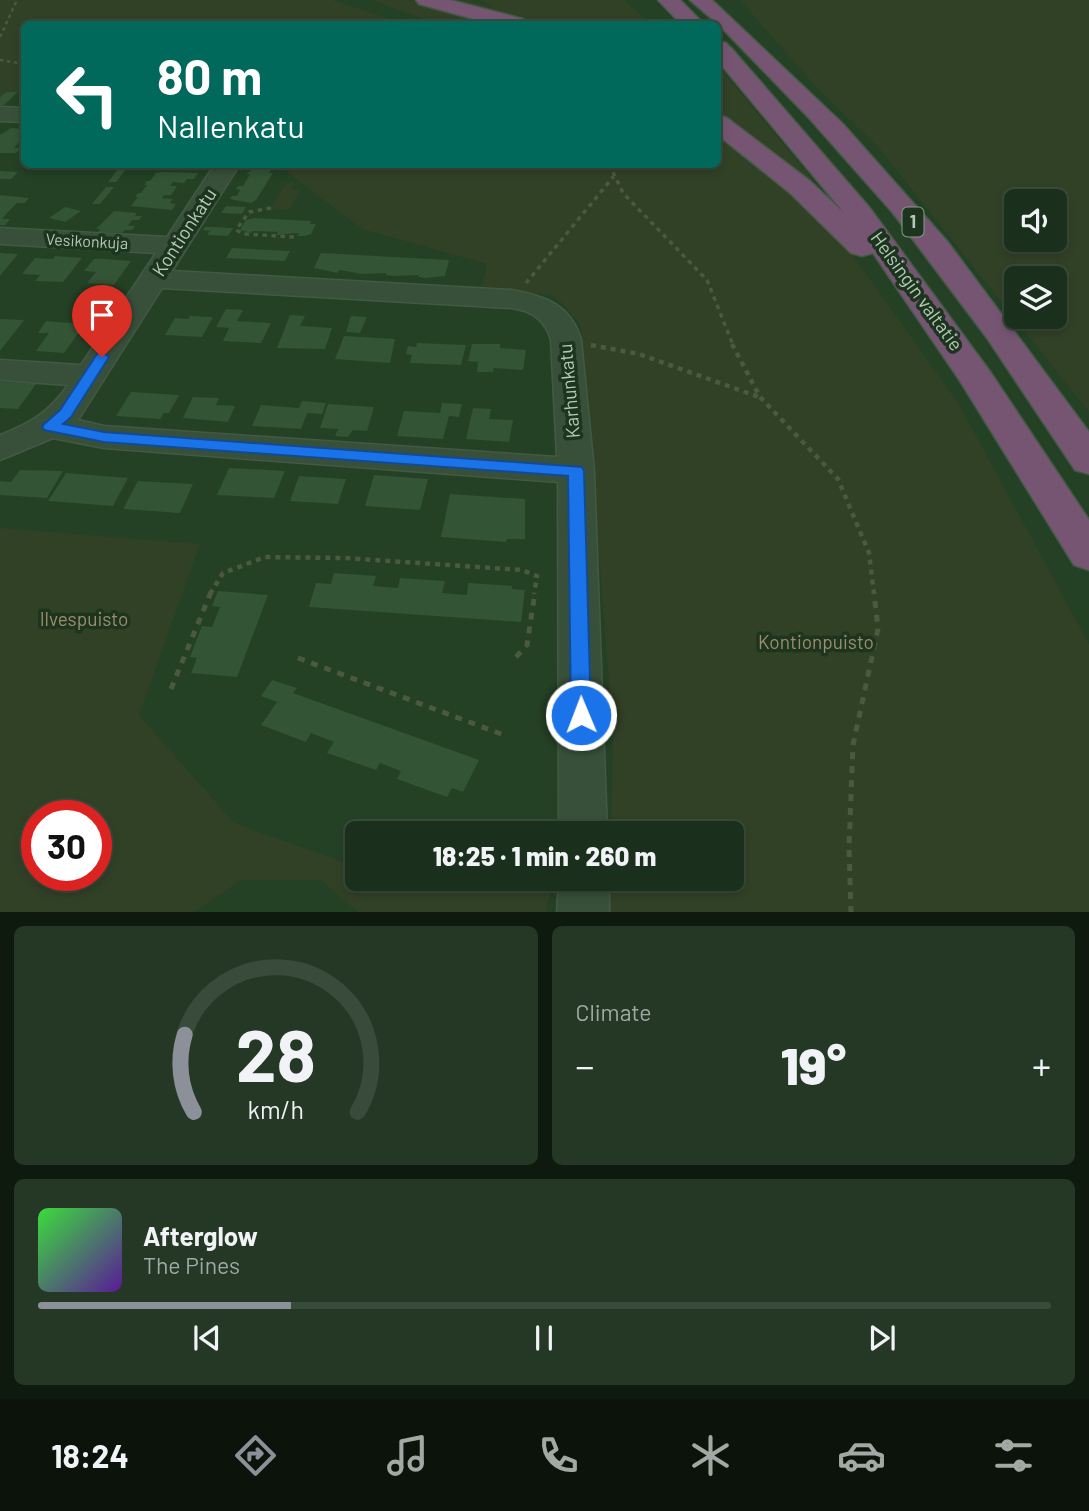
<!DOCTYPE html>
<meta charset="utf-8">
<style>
:root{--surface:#1b301c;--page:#243825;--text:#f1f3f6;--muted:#a0a9a3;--line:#394b3b;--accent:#8c9099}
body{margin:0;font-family:Barlow,sans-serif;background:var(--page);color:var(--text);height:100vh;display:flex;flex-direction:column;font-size:26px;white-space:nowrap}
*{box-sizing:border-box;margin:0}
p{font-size:23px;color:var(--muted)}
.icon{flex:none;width:38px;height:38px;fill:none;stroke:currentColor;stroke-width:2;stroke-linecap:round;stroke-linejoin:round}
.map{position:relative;height:912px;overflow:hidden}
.sheet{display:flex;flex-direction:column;gap:14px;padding:14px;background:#0f1a0f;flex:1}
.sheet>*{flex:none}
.hud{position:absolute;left:21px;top:21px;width:700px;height:147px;border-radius:10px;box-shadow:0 4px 10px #0003,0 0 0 2px var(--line);background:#00695c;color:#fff;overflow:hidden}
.controls{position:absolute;left:1004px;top:189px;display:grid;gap:14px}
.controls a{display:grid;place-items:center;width:63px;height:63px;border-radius:10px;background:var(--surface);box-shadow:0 4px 10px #0003,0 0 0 2px var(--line);font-size:35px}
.speed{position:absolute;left:21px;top:800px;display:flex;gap:14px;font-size:35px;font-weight:700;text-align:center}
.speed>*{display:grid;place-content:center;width:91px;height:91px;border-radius:50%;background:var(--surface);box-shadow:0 4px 10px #0003,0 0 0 2px var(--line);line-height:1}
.speed .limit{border:10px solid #d22;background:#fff;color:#111}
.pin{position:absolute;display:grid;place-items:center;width:60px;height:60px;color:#fff;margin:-72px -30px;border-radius:50% 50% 50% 0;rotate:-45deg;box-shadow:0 0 7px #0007}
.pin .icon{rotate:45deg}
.me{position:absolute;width:77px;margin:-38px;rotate:359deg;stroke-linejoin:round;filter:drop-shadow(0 0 5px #0008)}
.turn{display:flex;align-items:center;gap:24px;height:147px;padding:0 21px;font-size:32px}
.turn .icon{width:91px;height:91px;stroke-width:2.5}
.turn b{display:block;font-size:49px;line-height:60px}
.big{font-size:52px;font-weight:800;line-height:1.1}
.sheet .widget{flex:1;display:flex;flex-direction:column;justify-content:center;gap:10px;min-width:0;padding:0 24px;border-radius:10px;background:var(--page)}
.sheet .dial{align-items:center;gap:0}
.dial svg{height:182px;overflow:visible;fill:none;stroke:var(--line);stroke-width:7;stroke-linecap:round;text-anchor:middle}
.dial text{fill:var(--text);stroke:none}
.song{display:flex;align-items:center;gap:21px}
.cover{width:84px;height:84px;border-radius:10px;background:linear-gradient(135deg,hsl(120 70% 55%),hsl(270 70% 35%))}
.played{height:7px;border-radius:4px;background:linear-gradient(90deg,var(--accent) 25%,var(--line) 25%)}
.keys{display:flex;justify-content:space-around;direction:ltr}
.heat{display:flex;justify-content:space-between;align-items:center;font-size:38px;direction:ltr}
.sheet .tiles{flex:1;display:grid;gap:14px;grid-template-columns:1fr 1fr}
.widget:last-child{grid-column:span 2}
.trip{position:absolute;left:345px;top:821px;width:399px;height:70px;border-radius:10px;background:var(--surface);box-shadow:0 4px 10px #0003,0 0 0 2px var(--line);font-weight:800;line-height:70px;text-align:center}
.dock{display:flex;height:112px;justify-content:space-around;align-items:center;background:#0b130b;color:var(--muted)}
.dock .icon{width:49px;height:49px}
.dock .active{color:var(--accent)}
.dock b{font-size:32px;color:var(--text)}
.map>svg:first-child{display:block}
.green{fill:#314126;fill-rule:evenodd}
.building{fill:#335435}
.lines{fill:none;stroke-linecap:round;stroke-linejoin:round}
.minor-casing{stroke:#425943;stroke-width:3}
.highway-casing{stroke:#435a45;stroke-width:3}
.path-far3{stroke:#4b593f;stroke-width:2.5;stroke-dasharray:3.5 3.5;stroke-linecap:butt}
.path-far2{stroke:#4b593f;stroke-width:3.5;stroke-dasharray:4.5 4.5;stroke-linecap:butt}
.path-far1{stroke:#4b593f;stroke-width:4.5;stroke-dasharray:5 5;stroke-linecap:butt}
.path{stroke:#4b593f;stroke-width:5;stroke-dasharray:7 7;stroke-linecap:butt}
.minor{fill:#38503a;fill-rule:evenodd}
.highway{fill:#765573;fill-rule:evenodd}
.route{fill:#1a73e8;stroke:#114b97;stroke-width:2}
.labels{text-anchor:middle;stroke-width:7;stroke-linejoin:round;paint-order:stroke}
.far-street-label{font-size:16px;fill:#b5cab6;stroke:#1d351f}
.shield{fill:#1d351f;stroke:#879d89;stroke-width:2}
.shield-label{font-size:18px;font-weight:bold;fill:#b5cab6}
.street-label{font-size:19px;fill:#b5cab6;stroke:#1d351f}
.park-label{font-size:19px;fill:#9c8d6b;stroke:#1d351f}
</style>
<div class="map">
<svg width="1089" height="913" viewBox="0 0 1089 913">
<rect width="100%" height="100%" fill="#244025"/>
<path class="green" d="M0,0H332L406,24H24V87L18,92H6L0,97Z
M372,0H409L502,24H437Z
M441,0H470L493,8L483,0H624L652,24H528Z
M740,0H1089V412L879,148L817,88ZM1017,201H1055V240H1017ZM1017,278H1055V317H1017Z
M718,66L845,218L718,115Z
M718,131L762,165L801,200L850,252L887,303L960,406L1089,644V912H608L610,879L732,878V833H611L613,733L581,326L565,306L552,295L481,289L487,264L362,229L278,165L718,164Z
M286,183H294L291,190H300L289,210L270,209Z
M0,528L200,544L139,715L234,823L357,867V878H487L552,884L546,912H358L321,880H241L194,912H0ZM37,816H96V875H37Z"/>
<path class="building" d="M6,92H18L4,105H0V97Z
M11,128L24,129V137L14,148H21L16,153H0V135Z
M122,164H130L116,182H108Z
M253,169L271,170L269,173H273L256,200L251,203L230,199L232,196H237L240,190L236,189L238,186H243L250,174H246Z
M0,171L18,172L11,179H0Z
M164,172L198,173L194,179H187L184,183L173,182L170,186H177L174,191L171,195H164L162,198L173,199L170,203L176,204L172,210L131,206L138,197H135L138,193H141L147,185H144L147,181H150L156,173Z
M106,187H114L100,204H92Z
M0,195L29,198L25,203H17L9,211L2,219H10L5,225H0Z
M226,206L246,207L242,214L221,213Z
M65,207L81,211L65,222L49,218Z
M114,211L137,213L135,216H142L139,220H132L128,226H135L132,230H125L122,233L98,232L100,229H96Z
M254,218L311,221L310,224H316L311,234L305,236H297L299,233L276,235L278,232L253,231L251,233L240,230L246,220Z
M205,227H212L233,228L228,236L207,235L210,231L203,230Z
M232,248L290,251L285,261L226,258Z
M0,253L18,254L0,276Z
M321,253L449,260L445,276L426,278L419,277L418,275L393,276L386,275V273L363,274L339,270L337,273L314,268Z
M55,256L82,258L63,282L35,281L40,275L22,274L35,258L53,259Z
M94,259H105L131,261L114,285L87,283L96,272L84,271Z
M226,309L243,310L237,321L271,323L261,343L223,341L229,328L216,327Z
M290,315L305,316L300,326L332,328L325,349L277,348Z
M190,316L213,317L202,337L165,335L175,318L188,319Z
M351,316L367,317L360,333L346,332Z
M0,319L24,320L0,351Z
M46,321L57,322L85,324L64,353L36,351L49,333H38Z
M344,336L395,339L390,363L335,359Z
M417,343L466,345L461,365L410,363L412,355L406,354L408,346L416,347Z
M472,344H500V348L526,350L523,370L494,368L493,372H477L478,362L468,361Z
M0,382L36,384L18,409L0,408Z
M131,392L179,395L169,413H164L160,419L116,416Z
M193,397L219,398L216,405L235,406L228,422L183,418Z
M302,401L326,403L322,414L307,413L301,429L252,426L261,405L299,408Z
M442,403L462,404L459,417L449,416L443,439L397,436L404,411L440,413Z
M328,404L374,407L367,431L353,430L348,437L335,436L338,429L320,428Z
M473,408L491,409L489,419L513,420L509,442L466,439Z
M229,468L285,471L274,498L217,495Z
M20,470L63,471L47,498L0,495V481L11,482Z
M66,473L128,478L113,506L48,501Z
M374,475L428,479L420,510L365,506Z
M299,476L346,479L338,504L290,501Z
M138,481L193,484L180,513L123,509Z
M450,494L525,499V539H507L506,542L441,537Z
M334,573L376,576L373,586L398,588L400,578L445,581L442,593L467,595L468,583L512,586V589L525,590L521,622L309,607L316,583L331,584Z
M218,591L268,595L237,677L191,673L197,658L190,657L202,626L212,627L220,607L212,606Z
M272,680L297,688L293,693L479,760L463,792L452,788L447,797L397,779L401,771L380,763L376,770L327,753L334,742L311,733L306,742L261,725L277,702L261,696Z"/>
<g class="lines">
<g class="minor-casing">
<path id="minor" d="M0,107L24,108V122L0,121Z
M215,164H240L172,271L512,290C545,296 571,305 581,340L594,471L607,833H559L558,482L104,448L53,438L0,460V435C31,423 49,412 68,385L0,380V360L81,365L156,253L0,244V228L167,237ZM162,288L512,308C532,311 545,320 551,340L557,457L104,426L78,420Z
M559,878H609V913H557Z"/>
</g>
<g class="highway-casing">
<path id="highway" d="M416,0H450L523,19L526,24H492L419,4Z
M658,0H680L704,24H681Z
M690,0H712L843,124L947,241L1089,432V474L1075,470L987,338L893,213L809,118L718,24Z
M718,41L726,43L733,50L869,207L991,373L1089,520V570L1074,565L960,381L873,253L862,256L851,253L790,193L718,135V115L727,118L810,181L845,214L718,61Z"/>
</g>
<path class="path-far3" d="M0,37L17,0
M0,60L24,64"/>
<path class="path-far2" d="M609,164L623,193L707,280L733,345
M271,208L249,212L236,230L244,234L295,237
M526,283L614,176"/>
<path class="path-far1" d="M732,344L760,397L838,479L869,553L874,594
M591,345L639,354L759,397
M210,594L223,573L265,557L345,558L522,570L537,576L534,594"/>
<path class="path" d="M516,657L527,645L535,592
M298,658L504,735
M171,689L211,592
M851,913L849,847L853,745L878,629L874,592"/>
<use href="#minor" class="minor"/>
<use href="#highway" class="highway"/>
</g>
<path class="route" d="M102,352L109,357L71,417L63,424L104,432L582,467L584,471L591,715L588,721L581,724L574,721L571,715L568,476L104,442L44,430L42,426L60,410L97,354Z"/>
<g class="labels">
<g class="far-street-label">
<text transform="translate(87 241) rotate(3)" y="6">Vesikonkuja</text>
</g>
<rect class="shield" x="902.5" y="207.5" width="21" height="29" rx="5"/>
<g class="shield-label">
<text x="913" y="228">1</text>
</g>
<g class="street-label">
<text transform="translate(184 232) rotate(-57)" y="7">Kontionkatu</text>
<text transform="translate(917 291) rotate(54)" y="7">Helsingin valtatie</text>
<text transform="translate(569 391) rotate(-95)" y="7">Karhunkatu</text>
</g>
<g class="park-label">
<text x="84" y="626">Ilvespuisto</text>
<text x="816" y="649">Kontionpuisto</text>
</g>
</g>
</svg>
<div class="controls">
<a><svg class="icon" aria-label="sound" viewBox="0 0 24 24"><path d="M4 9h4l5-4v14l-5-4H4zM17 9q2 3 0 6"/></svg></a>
<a><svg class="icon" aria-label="layers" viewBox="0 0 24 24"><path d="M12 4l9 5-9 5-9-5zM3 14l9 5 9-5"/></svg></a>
</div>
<div class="speed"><div class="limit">30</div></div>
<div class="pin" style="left:102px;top:357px;background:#d93025"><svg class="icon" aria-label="arrive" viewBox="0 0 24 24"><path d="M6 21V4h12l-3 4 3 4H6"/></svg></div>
<svg class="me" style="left:581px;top:715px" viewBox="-20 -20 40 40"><circle r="17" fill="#1a73e8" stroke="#fff" stroke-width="3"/><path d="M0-11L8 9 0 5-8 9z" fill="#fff"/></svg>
<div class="trip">18:25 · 1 min · 260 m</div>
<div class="hud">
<div class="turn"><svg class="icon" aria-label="left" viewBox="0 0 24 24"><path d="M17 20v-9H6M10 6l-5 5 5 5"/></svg><div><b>80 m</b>Nallenkatu</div></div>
</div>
</div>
<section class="sheet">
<div class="tiles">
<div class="widget dial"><svg viewBox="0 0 100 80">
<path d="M14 69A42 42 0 1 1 86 69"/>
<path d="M14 69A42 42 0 0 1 10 35" stroke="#8c9099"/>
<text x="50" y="56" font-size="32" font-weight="700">28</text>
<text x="50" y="72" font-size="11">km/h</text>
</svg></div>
<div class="widget"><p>Climate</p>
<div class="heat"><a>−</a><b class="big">19°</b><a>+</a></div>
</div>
<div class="widget">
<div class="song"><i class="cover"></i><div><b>Afterglow</b><p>The Pines</p></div></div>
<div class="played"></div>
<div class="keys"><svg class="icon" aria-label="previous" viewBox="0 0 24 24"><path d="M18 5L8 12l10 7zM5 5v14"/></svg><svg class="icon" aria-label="pause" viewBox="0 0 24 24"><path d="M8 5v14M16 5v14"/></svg><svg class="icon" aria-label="next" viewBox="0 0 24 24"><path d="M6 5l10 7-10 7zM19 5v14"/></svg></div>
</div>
</div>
</section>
<nav class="dock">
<b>18:24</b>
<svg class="icon active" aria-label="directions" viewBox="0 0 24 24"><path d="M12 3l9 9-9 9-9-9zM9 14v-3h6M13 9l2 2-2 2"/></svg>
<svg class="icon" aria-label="music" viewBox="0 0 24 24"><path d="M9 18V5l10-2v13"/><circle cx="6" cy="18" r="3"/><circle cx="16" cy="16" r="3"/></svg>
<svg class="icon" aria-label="phone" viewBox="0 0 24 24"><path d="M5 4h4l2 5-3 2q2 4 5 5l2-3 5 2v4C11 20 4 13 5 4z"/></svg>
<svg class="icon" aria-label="climate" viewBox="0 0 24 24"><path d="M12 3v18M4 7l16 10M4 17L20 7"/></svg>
<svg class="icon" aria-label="car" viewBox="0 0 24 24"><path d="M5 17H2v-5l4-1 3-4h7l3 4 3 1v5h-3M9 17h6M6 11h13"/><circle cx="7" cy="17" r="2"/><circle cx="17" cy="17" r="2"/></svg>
<svg class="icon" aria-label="filters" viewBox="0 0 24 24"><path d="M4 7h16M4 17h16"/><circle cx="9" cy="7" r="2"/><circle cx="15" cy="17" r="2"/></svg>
</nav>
